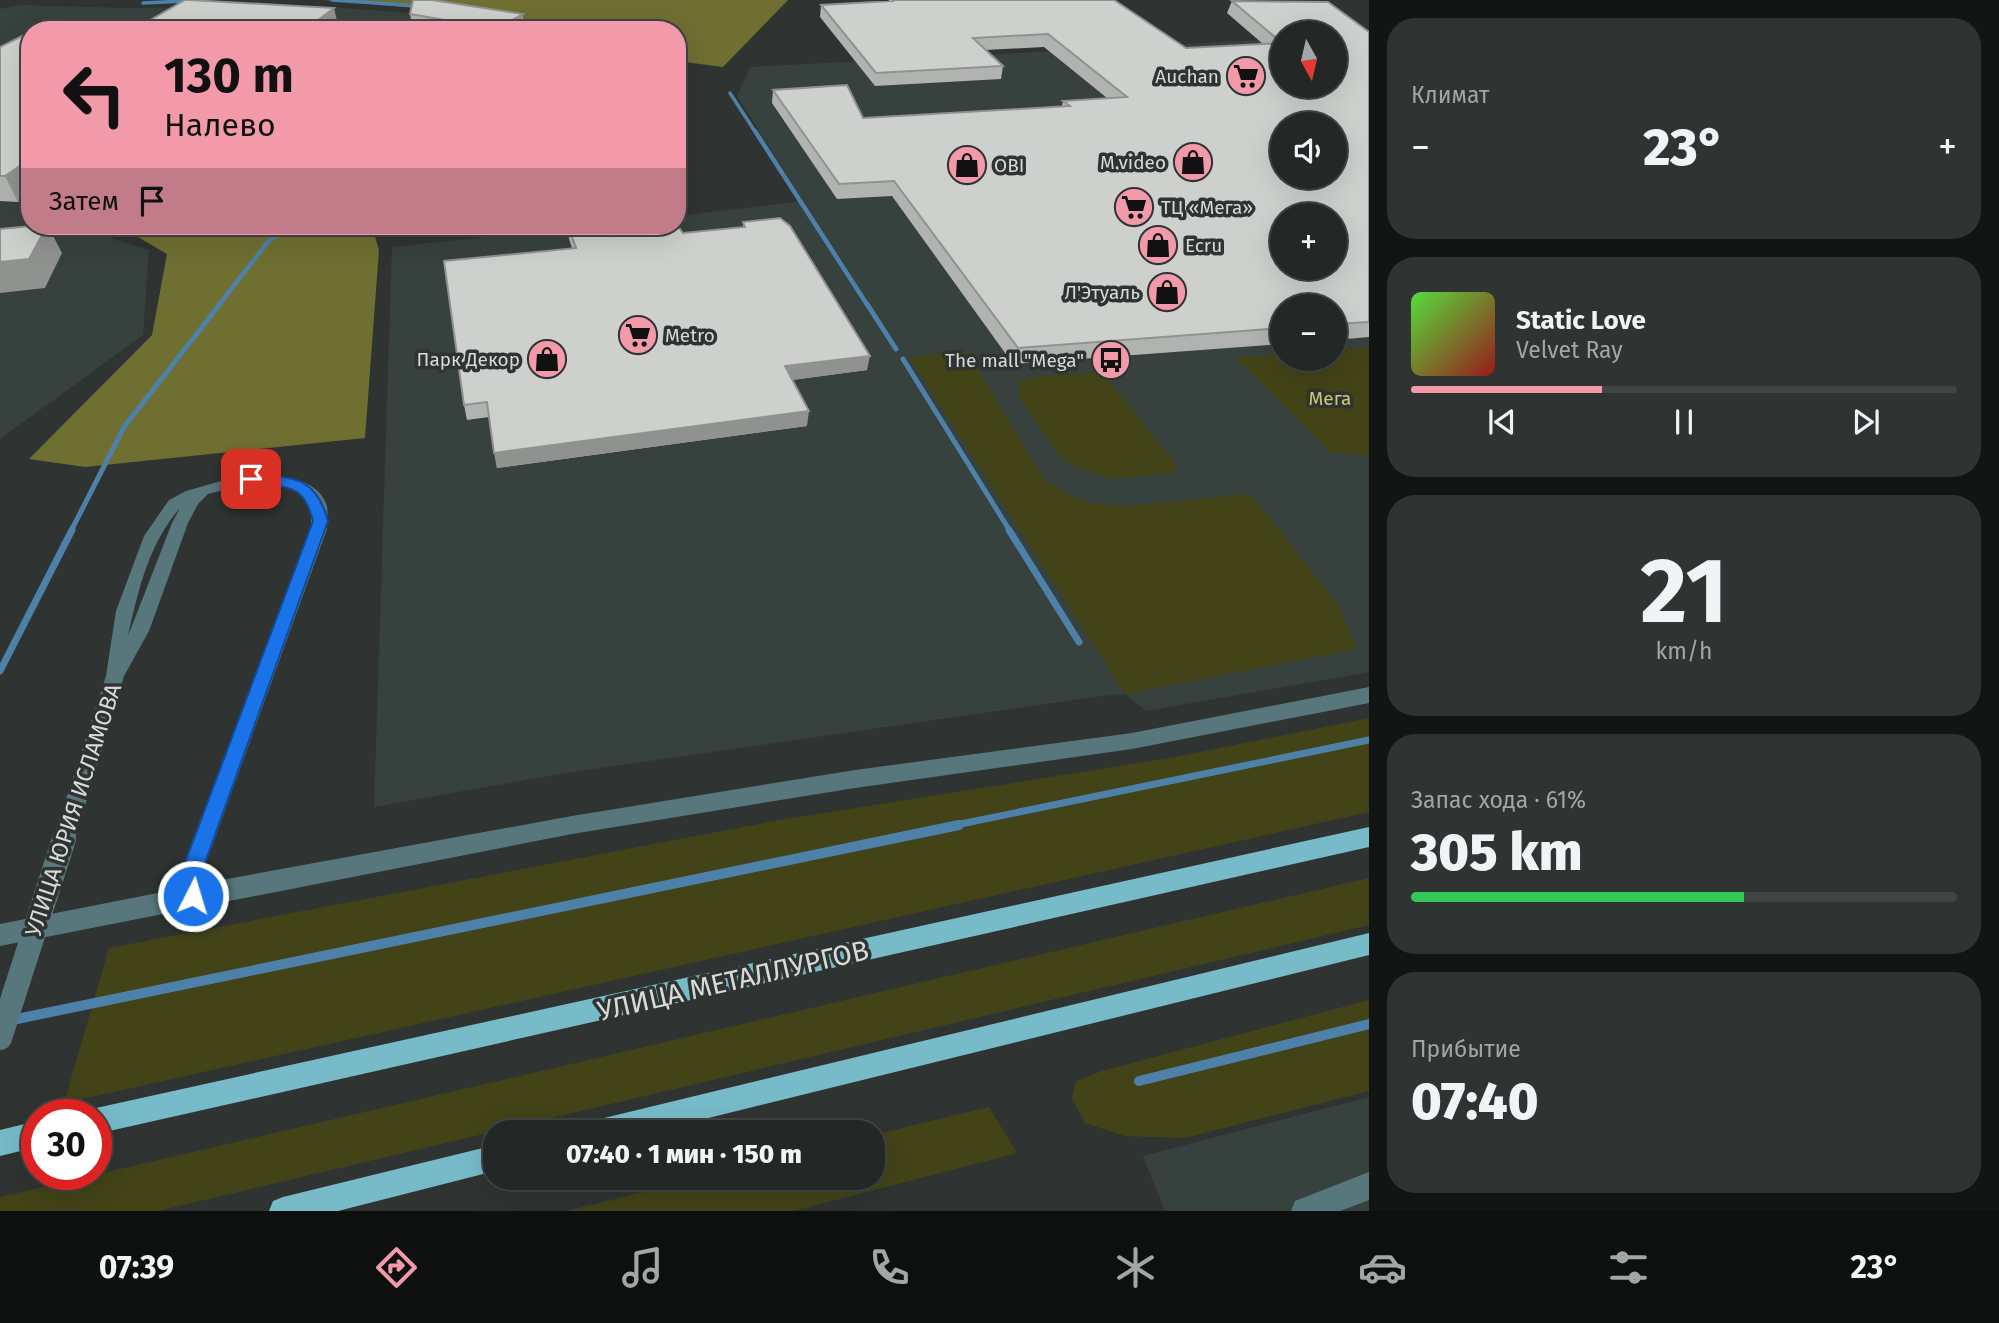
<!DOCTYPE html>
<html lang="ru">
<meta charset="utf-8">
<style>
:root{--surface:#232726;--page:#2f3332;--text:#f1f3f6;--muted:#a3a5a7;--line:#404443;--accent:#f39aaa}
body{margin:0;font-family:"Fira Sans",sans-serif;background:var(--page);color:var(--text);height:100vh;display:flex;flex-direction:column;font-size:26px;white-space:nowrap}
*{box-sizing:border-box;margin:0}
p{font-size:23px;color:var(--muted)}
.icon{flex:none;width:38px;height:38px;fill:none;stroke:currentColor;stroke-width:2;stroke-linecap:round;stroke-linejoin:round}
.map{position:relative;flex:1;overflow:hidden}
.panel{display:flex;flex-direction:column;gap:18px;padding:18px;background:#131515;width:630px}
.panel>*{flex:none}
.guide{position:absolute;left:21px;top:21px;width:665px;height:214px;border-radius:28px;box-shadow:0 7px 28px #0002,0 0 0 2px var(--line);background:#f39aaa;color:#111;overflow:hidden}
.needle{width:46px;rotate:172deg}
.tools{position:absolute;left:1270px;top:21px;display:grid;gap:14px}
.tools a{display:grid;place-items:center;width:77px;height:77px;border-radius:50%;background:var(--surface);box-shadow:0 7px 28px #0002,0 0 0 2px var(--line);font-size:35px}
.speed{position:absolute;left:21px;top:1099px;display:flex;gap:14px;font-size:35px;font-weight:700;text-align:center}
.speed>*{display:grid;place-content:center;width:91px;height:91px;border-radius:50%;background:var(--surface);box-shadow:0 7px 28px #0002,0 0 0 2px var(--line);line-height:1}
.speed .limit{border:10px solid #d22;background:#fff;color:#111}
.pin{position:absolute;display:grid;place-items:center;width:60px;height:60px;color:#fff;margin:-30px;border-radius:14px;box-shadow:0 4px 10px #0006}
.me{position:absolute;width:77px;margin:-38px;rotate:5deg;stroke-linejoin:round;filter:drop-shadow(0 0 5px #0008)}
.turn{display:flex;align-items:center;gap:24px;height:147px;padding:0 28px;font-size:32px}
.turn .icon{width:91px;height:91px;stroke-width:2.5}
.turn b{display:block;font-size:49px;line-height:60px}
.then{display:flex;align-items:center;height:66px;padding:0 28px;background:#0003;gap:14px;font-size:26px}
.big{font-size:52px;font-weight:800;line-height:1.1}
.panel .widget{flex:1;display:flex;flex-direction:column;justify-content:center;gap:10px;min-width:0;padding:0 24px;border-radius:28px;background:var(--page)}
.panel .dial{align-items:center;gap:0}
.dial b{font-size:91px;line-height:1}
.song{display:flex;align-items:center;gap:21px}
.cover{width:84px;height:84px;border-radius:10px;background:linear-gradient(135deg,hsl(110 70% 55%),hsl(0 70% 35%))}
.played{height:7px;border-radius:4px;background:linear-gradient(90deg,var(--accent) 35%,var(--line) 35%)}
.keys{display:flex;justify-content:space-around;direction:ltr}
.heat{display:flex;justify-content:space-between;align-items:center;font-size:38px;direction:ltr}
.charge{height:10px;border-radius:5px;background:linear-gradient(90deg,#34c759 61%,var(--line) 0)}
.trip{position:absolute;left:483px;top:1120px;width:402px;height:70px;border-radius:28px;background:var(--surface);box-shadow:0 7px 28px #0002,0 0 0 2px var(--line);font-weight:800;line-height:70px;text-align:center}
.dock{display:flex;height:112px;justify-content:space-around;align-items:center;background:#0e100f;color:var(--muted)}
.dock .icon{width:49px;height:49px}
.dock .on{color:var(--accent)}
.dock b{font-size:32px;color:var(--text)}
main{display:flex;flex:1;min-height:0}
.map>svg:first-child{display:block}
.built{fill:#37413e;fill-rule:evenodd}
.green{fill:#434318}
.forest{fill:#6f6f32}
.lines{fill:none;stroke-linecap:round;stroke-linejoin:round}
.stream-far4{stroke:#4d81a9;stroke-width:3.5}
.stream-far3{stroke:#4d81a9;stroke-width:4.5}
.stream-far2{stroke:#4d81a9;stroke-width:5}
.stream-far1{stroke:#4d81a9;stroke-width:7}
.stream{stroke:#4d81a9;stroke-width:10}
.minor{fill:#58777d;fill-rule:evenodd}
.major{fill:#77bbc8;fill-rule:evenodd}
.minor-bridge{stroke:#58777d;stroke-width:24}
.wall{fill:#b0b3b0}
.shaded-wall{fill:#909290}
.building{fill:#cdd0cd;stroke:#909290;stroke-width:2;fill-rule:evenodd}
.route{fill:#1a73e8;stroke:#114b97;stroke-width:2}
.labels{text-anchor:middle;stroke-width:7;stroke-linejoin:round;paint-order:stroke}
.far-poi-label{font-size:19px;fill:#d7dad9;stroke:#2f3432;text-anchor:end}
.far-park-label{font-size:19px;fill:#cbcc72;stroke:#2f3432}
.street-label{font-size:23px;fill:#d7dad9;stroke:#2f3432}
.near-street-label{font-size:28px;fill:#d7dad9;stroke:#2f3432}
</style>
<main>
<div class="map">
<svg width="1369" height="1211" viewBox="0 0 1369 1211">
<rect width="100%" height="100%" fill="#2f3432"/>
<path class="built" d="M21,5L125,8L315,6L411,13L495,30H30V226H132L111,238L149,250L143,335L0,439V9Z
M1369,34V672L1146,711L1125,694L1101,696L565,773L374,807L392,247L586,226H677V216L803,201L737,96L750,67L1283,39V86H1335ZM1283,124H1335V177H1283ZM1283,215H1335V268H1283ZM1283,306H1335V359H1283Z
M1369,1097V1211H1165L1143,1156Z"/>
<path class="green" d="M1369,347V456L1330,452L1235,358L1283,354V359H1335V350Z
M967,351L1044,479L1067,494L1093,504L1127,506L1251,494L1339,606L1357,649L1125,694L909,357Z
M1093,372L1108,379L1174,462L1177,469L1173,473L1111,479L1072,466L1060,457L1019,398V382L1033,377Z
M1369,718V812L64,1103L109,948L774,821L1170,758Z
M1369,878V925L158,1211H0V1197Z
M1369,1000V1091L1185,1138L1125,1136L1085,1123L1072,1099L1076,1081L1102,1071Z
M989,1107L1017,1153L793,1211H566L701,1178H873V1135Z"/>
<path class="forest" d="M324,0H788L723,67L677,61V30H521L439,10Z
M143,226H372L379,250L365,438L85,467L29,459L152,335L167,254L131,233Z"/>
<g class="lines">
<path class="stream-far4" d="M332,0L419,6
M143,3L207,0
M516,23L553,30
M730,93L756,133"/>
<path class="stream-far3" d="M755,131L868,306
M218,306L267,243L287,226"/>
<path class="stream-far2" d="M867,304L896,349
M903,359L1010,531
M71,531L124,427L220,304"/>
<path class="stream-far1" d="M1009,530L1079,642
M0,671L72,530
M951,826L1369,740"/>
<path class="stream" d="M12,1020L959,825
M1139,1081L1369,1024"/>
<path class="minor" d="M265,474C288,477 319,480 327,506C328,513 327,522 327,529L207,860L205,883L572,816L855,770L1132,733L1369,687V703L1132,749L855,788L572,834L0,946V924L183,888L185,860L311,529V506L302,494L286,487L265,484L239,486L208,494L198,504L188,523L149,631L124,676L75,839L72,846L64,849L56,846L53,839L106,676L116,611L144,536L169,500L186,491L239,476ZM180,508L172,523L128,636C138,591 149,543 180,508Z
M1369,1172V1200L1340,1211H1291L1295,1201Z"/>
<path class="major" d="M1369,827V847L96,1134V1115H85L96,1108Z
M1369,933V955L652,1132H587L591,1123L600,1119Z
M37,1121V1147L0,1156V1130Z
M495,1145V1171L338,1211H269L273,1201L283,1197Z"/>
<path class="minor-bridge" d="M0,1038L64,839"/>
</g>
<path class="wall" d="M889,0H1114L1186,48L1263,44L1227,13L1232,1L1369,32V337L1335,340V306H1283V344L1013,364L892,196L837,199L772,103L773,90L863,118L1062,106L1063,101L1107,98L1044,47L986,50L1003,66L1001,79L875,86L820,17L821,5L888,2Z
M410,14L524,30H413Z
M30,33V193L18,202L0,201V47Z
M743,222L867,370L792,380L807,426L497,468L489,417L467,420L464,405L572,248L569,239L568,226L606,235L602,226H627L628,229L683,233L743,228Z"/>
<path class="shaded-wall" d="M334,8L339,29L338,30H305Z
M523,14L524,30H496V29Z
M30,159V193L18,202L5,176Z
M47,226H48L62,253L45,288L0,293V262Z
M870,356L867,370L784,381L785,366Z
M809,411L807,426L497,468L494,453Z"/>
<path class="building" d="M185,0H189L334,8L305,30H133Z
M413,0H432L523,14L496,29L410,14Z
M892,0H1114L1186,48L1282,43L1232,1L1328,2L1369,32V322L1335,324V306H1283V328L1018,348L894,181L839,184L773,90L847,85L863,118L1070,106L1063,101L1127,97L1048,34L973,38L1003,66L876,73L821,5L893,1ZM1283,33H1335V86H1283ZM1283,124H1335V177H1283ZM1283,215H1335V268H1283Z
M28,33H30V159L5,176H0V47Z
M780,218L790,226L870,356L785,366L809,411L494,453L487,402L464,405L444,261L576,248L568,226L611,236L607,226H627L628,229L677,225L683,233L745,227L743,222Z
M32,226H47L29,259L0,262V229Z"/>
<path class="route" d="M251,475C293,477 316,476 328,521L206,860L200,902L193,905L185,902L182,896L186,860L313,521C302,477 282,491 247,482L244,479Z"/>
<defs>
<g id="supermarket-disc" transform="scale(2.0125)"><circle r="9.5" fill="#f39aaa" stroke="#2f3432"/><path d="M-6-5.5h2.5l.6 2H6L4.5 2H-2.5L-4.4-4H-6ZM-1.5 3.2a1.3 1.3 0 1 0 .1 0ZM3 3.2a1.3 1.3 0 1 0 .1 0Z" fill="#111"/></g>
<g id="shop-disc" transform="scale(2.0125)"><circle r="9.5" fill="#f39aaa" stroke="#2f3432"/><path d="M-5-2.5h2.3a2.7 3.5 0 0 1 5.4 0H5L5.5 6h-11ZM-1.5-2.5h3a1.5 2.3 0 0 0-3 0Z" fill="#111"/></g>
<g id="bus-disc" transform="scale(2.0125)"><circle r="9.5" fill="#f39aaa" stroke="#2f3432"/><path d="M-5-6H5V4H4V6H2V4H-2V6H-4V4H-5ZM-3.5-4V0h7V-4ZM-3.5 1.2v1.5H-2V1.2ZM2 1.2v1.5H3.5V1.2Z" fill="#111"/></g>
</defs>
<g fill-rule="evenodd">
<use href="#supermarket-disc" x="1246" y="76"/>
<use href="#shop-disc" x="1193" y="162"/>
<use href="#shop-disc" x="967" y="165"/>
<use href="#supermarket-disc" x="1134" y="207"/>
<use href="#shop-disc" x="1158" y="245"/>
<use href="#shop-disc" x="1167" y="292"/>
<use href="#supermarket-disc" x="638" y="335"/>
<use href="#shop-disc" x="547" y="359"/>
<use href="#bus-disc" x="1111" y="360"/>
</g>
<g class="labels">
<g class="far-poi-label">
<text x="1219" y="83">Auchan</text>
<text x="1166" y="169">M.video</text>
<text x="994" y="172" text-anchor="start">OBI</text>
<text x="1161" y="214" text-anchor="start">ТЦ «Мега»</text>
<text x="1185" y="252" text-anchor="start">Ecru</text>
<text x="1140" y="299">Л'Этуаль</text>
<text x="665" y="342" text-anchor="start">Metro</text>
<text x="520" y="366">Парк Декор</text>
<text x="1084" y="367">The mall "Mega"</text>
</g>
<g class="far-park-label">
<text x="1330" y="405">Мега</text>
</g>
<g class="street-label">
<text transform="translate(73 810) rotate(-72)" y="8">УЛИЦА ЮРИЯ ИСЛАМОВА</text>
</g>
<g class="near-street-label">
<text transform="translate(733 980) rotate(-13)" y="10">УЛИЦА МЕТАЛЛУРГОВ</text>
</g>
</g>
</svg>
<div class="tools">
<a><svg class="needle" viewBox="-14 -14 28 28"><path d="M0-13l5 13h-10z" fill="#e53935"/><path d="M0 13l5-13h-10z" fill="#a3a5a7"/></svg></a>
<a><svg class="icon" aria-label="sound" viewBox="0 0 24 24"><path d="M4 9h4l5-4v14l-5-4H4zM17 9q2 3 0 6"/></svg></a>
<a>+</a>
<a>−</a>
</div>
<div class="speed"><div class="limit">30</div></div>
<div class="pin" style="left:251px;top:479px;background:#d93025"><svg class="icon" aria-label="arrive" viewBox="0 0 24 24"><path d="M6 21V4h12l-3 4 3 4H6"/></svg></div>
<svg class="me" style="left:193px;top:896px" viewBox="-20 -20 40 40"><circle r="17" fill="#1a73e8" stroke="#fff" stroke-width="3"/><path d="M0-11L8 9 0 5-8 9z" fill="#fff"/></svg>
<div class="trip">07:40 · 1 мин · 150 m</div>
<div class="guide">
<div class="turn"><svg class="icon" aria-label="left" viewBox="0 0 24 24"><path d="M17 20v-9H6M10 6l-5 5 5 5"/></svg><div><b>130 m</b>Налево</div></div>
<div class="then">Затем<svg class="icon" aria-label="arrive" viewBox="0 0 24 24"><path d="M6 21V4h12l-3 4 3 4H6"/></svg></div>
</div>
</div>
<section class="panel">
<div class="widget"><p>Климат</p>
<div class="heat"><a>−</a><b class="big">23°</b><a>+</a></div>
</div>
<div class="widget">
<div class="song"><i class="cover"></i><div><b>Static Love</b><p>Velvet Ray</p></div></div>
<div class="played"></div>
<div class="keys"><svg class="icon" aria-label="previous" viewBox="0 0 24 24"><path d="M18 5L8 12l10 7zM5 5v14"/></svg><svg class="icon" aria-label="pause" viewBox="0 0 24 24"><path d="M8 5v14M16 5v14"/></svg><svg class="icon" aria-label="next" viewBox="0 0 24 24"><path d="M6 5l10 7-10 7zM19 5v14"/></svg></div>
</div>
<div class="widget dial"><b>21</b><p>km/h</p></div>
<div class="widget"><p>Запас хода · 61%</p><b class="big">305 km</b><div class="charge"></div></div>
<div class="widget"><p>Прибытие</p><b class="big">07:40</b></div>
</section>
</main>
<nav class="dock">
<b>07:39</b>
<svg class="icon on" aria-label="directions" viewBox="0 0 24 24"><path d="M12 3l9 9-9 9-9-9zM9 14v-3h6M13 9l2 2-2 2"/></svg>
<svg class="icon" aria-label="music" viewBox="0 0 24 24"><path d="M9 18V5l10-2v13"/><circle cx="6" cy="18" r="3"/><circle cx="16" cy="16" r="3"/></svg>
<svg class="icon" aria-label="phone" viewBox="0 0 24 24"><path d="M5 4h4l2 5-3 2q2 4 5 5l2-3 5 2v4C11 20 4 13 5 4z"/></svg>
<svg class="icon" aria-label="climate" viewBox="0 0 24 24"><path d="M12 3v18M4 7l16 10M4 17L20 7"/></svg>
<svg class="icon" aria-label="car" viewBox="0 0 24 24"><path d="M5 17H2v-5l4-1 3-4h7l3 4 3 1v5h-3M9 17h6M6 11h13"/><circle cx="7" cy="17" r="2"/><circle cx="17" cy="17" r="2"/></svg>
<svg class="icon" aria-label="filters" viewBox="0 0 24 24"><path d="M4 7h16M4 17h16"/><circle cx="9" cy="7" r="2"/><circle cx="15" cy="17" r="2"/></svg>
<b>23°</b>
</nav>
